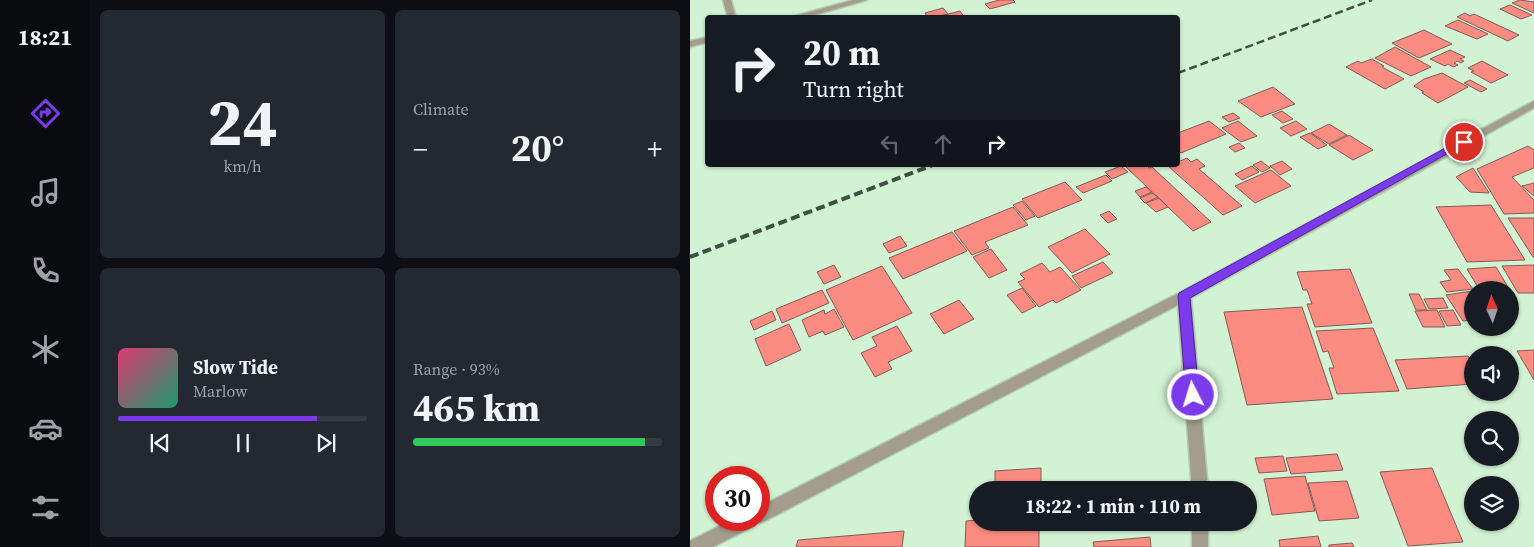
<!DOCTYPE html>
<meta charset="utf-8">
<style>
:root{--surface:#171b24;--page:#242831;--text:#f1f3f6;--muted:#9ea1a6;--line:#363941;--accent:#7c3aed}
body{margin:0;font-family:"Source Serif 4",serif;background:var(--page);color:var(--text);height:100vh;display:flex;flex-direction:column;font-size:19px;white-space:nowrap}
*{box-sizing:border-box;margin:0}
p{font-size:16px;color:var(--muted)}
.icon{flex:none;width:28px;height:28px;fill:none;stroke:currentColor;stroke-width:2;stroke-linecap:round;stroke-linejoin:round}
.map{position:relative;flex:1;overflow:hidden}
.details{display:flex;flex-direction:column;gap:10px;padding:10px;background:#0d0f14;width:600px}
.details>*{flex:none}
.top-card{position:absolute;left:15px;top:15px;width:475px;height:152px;border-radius:5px;box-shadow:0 1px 4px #0004;background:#171b24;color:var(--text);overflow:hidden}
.needle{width:32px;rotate:357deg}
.fabs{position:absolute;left:774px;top:281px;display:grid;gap:10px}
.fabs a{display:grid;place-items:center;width:55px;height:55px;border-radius:50%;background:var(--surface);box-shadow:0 1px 4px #0004;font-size:25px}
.speed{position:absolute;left:15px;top:466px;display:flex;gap:10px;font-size:25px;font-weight:700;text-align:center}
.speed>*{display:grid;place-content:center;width:65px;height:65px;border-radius:50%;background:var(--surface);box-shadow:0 1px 4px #0004;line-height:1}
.speed .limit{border:8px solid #d22;background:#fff;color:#111}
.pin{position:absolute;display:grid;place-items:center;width:42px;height:42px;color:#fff;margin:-21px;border:2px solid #fff;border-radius:50%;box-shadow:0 1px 5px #0007}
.me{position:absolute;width:55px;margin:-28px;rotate:355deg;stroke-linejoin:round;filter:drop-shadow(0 0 4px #0008)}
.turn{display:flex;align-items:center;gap:18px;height:105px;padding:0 15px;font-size:22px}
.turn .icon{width:65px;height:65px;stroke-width:2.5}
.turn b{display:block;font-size:35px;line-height:42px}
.lanes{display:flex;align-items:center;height:48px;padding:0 15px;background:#0003;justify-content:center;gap:25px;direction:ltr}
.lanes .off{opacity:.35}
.big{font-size:38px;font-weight:700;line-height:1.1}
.details .tile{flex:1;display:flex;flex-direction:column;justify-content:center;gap:8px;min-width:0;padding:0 18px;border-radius:8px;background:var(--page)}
.details .dial{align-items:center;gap:0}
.dial b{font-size:65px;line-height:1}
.song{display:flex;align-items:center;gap:15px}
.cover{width:60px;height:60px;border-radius:8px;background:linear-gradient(135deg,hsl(340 70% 55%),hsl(160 70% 35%))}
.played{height:5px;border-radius:2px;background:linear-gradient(90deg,var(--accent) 80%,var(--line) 80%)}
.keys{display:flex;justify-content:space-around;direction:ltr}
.heat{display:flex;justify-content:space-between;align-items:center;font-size:28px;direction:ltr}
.charge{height:8px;border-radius:4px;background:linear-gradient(90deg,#34c759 93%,var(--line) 0)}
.details .tiles{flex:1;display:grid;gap:10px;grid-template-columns:repeat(2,1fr)}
.trip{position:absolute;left:279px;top:481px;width:288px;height:50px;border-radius:25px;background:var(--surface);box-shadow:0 1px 4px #0004;font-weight:700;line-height:50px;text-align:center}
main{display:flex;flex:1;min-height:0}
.tab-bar{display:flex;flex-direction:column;width:90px;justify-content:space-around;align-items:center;background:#090b0e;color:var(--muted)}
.tab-bar .icon{width:35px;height:35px}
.tab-bar .current{color:var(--accent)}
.tab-bar b{font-size:22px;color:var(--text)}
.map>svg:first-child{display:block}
.building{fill:#fc8b81;stroke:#835b56}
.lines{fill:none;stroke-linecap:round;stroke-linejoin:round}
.street-casing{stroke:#b1ceb3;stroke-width:3}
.street{fill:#a49c8d;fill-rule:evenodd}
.rail-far1{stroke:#404f41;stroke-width:2.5;stroke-dasharray:8 4;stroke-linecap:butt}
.rail{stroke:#404f41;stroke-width:4;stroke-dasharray:9 4.5;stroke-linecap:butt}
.route{fill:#7c3aed;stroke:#51269a}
</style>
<main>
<nav class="tab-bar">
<b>18:21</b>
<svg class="icon current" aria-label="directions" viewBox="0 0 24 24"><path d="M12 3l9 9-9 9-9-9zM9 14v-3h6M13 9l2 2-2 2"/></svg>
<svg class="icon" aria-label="music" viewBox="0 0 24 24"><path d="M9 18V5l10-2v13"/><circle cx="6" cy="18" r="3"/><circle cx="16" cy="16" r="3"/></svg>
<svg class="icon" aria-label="phone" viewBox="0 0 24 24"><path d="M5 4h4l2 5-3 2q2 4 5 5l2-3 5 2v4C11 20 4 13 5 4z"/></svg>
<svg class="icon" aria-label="climate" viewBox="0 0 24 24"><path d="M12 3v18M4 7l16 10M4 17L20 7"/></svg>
<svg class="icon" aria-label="car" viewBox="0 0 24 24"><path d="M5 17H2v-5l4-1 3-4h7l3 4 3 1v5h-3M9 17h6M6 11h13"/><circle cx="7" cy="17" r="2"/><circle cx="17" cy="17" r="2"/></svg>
<svg class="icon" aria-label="filters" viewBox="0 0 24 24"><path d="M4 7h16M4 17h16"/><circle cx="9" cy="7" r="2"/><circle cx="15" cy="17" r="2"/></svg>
</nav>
<section class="details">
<div class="tiles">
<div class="tile dial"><b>24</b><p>km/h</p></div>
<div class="tile"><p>Climate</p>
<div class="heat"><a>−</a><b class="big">20°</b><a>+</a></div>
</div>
<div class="tile">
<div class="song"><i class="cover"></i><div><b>Slow Tide</b><p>Marlow</p></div></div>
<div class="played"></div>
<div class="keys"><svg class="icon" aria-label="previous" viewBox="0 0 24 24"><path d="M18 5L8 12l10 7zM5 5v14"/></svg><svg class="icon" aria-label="pause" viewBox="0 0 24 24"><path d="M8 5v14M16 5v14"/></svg><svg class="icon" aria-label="next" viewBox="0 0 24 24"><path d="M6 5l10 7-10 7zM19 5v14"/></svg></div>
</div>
<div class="tile"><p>Range · 93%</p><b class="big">465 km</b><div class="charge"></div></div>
</div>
</section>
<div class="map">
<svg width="844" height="547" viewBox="0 0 844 547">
<rect width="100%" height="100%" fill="#d1f2d3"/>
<path class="building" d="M309,0H323L325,2L300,9L295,4Z
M830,0L844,2V13L822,3Z
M820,5L842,15L831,19L810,9Z
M253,8L258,14L238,18L235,13Z
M270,11L275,18L247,17L258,14Z
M775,13L780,16L784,14L829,35L818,41L767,17Z
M768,20L798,34L787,39L755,26Z
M734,30L762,44L729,58L702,43Z
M705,47L741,67L721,76L685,58Z
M760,50L775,57L770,59L774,61L771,63L767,61L764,63L768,65L763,67L758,64L755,66L740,59Z
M682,59L694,66L692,67L714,79L695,89L656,67L668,61L671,63Z
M792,61L818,75L801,83L781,72L784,71L778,68Z
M752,73L778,87L748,103L732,93L734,92L724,86L734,79Z
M780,80L797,89L791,92L774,83Z
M583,87L605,104L571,117L548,101Z
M592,111L603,119L593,123L582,115Z
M543,113L550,118L539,122L532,117Z
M519,121L536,134L491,153L488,150V133Z
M548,121L567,136L551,142L532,128Z
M606,121L617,129L601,136L590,128Z
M639,124L657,135L639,144L621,133Z
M620,133L637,145L628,149L610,137Z
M659,135L683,150L663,160L639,145Z
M549,143L555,148L545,152L539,147Z
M838,146L844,150V168L822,177L844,200V213L814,214L787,169Z
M497,158L501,162L507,159L515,166L509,169L552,206L533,215L478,166L488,165V162Z
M571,161L580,168L572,172L563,165Z
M592,161L602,169L590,175L580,166Z
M434,165H456L459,168L462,167L521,222L503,231Z
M431,166L438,172L422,179L415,172Z
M562,166L569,172L552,180L545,174Z
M783,168L799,193L780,192L766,177Z
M581,170L601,186L565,203L545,186Z
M416,175L422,181L393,193L386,187Z
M375,182L392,200L348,218L332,199Z
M844,183V196L832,186Z
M456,187L462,192L450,197L445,191Z
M462,193L468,197L455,203L450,198Z
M469,198L478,207L466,212L456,203Z
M332,201L345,216L336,220L323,205Z
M801,205L835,260L777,262L746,207Z
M323,207L338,225L295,242L299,248L282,255L264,231Z
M419,211L427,219L418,223L410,215Z
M818,218H844V257H843Z
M395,229L420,254L382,273L358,247Z
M262,232L277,251L213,279L199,258Z
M210,236L217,246L199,253L193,244Z
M301,249L317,270L299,278L283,257Z
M413,262L423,273L391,288L382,276Z
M352,263L360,272L370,267L391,290L366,303L363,300L349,307L328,282L335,279L330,274Z
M144,265L151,277L134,284L127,272Z
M844,265V293H828L812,266Z
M192,266L222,313L163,340L136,290Z
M806,267L818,287L789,289L777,269Z
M660,269L682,323L625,327L617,304H622L617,290H613L607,272Z
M768,269L783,289L757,292L750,282L761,280L754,270Z
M332,288L346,306L332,313L317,295Z
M132,290L139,303L92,323L86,309Z
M782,291V320L773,321L756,295Z
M719,294H729L737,310H726Z
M753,298L758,308L739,309L734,299Z
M269,300L284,319L254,334L240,314Z
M612,307L643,399L557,405L534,312Z
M144,309L154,327L135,335L133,331L119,337L112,320L134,310L135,314Z
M747,310L755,327H733L725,311Z
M763,310L771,325L757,326L749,311Z
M82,311L86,320L64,330L60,321Z
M99,324L111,350L76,366L65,339Z
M207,326L222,351L198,362L202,369L185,377L171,353L187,346L182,337Z
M683,328L709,391L647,394L639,368H644L638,351L633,352L626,331Z
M844,350V380L827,351Z
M778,356L782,364V384L717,389L705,360Z
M647,454L653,470L601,474L596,458Z
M593,456L597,471L569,473L565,458Z
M351,468V490H305V471Z
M742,468L773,542L718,546L690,472Z
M615,476L625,511L582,515L574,479Z
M657,481L669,518L629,521L618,483Z
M284,493H288V511H283Z
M288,520V522H349V547H275L276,521Z
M214,531L212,547H106L108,540Z
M628,536L631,547H590L589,540Z
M460,537L461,547H404L403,542Z
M662,543L664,547H639V545Z"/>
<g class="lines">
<g class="street-casing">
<path id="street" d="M33,0H41L46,18H38Z
M163,0H177L114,18H98Z
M18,37V42L0,47V41Z
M844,101V108L501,298L518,490H502L488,305L75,521L69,523L66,522L64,526L23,547H0V541L41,520H69V507L489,293Z
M502,522H518V547H502Z"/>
</g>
<use href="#street" class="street"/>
<path class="rail-far1" d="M488,73L682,0"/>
<path class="rail" d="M0,257L243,165"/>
</g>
<path class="route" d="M770,140H777L778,142L500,298L509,395L507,399L503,401L498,399L496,395L488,296L489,293Z"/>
</svg>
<div class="fabs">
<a><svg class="needle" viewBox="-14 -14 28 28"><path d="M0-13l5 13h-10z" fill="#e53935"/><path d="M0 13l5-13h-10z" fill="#9ea1a6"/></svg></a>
<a><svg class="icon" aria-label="sound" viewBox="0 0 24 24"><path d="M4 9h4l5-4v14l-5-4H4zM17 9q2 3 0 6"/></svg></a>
<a><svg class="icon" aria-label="search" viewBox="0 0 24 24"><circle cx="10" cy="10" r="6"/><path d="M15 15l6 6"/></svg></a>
<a><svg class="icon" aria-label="layers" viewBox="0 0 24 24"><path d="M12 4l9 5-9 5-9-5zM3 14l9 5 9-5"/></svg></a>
</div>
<div class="speed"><div class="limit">30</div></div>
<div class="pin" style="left:774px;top:142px;background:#d93025"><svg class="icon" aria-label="arrive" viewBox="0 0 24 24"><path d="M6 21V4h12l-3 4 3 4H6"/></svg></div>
<svg class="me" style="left:503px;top:395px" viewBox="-20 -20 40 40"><circle r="17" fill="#7c3aed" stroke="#fff" stroke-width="3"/><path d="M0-11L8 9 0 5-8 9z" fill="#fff"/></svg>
<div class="trip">18:22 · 1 min · 110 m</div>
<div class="top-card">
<div class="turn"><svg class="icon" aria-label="right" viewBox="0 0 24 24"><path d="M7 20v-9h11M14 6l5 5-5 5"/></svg><div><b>20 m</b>Turn right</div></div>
<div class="lanes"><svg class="icon off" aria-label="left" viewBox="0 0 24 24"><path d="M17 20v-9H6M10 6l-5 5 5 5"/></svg><svg class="icon off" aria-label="ahead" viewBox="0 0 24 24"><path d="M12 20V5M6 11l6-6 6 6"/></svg><svg class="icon" aria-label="right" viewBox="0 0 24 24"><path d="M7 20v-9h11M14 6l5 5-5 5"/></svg></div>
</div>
</div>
</main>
